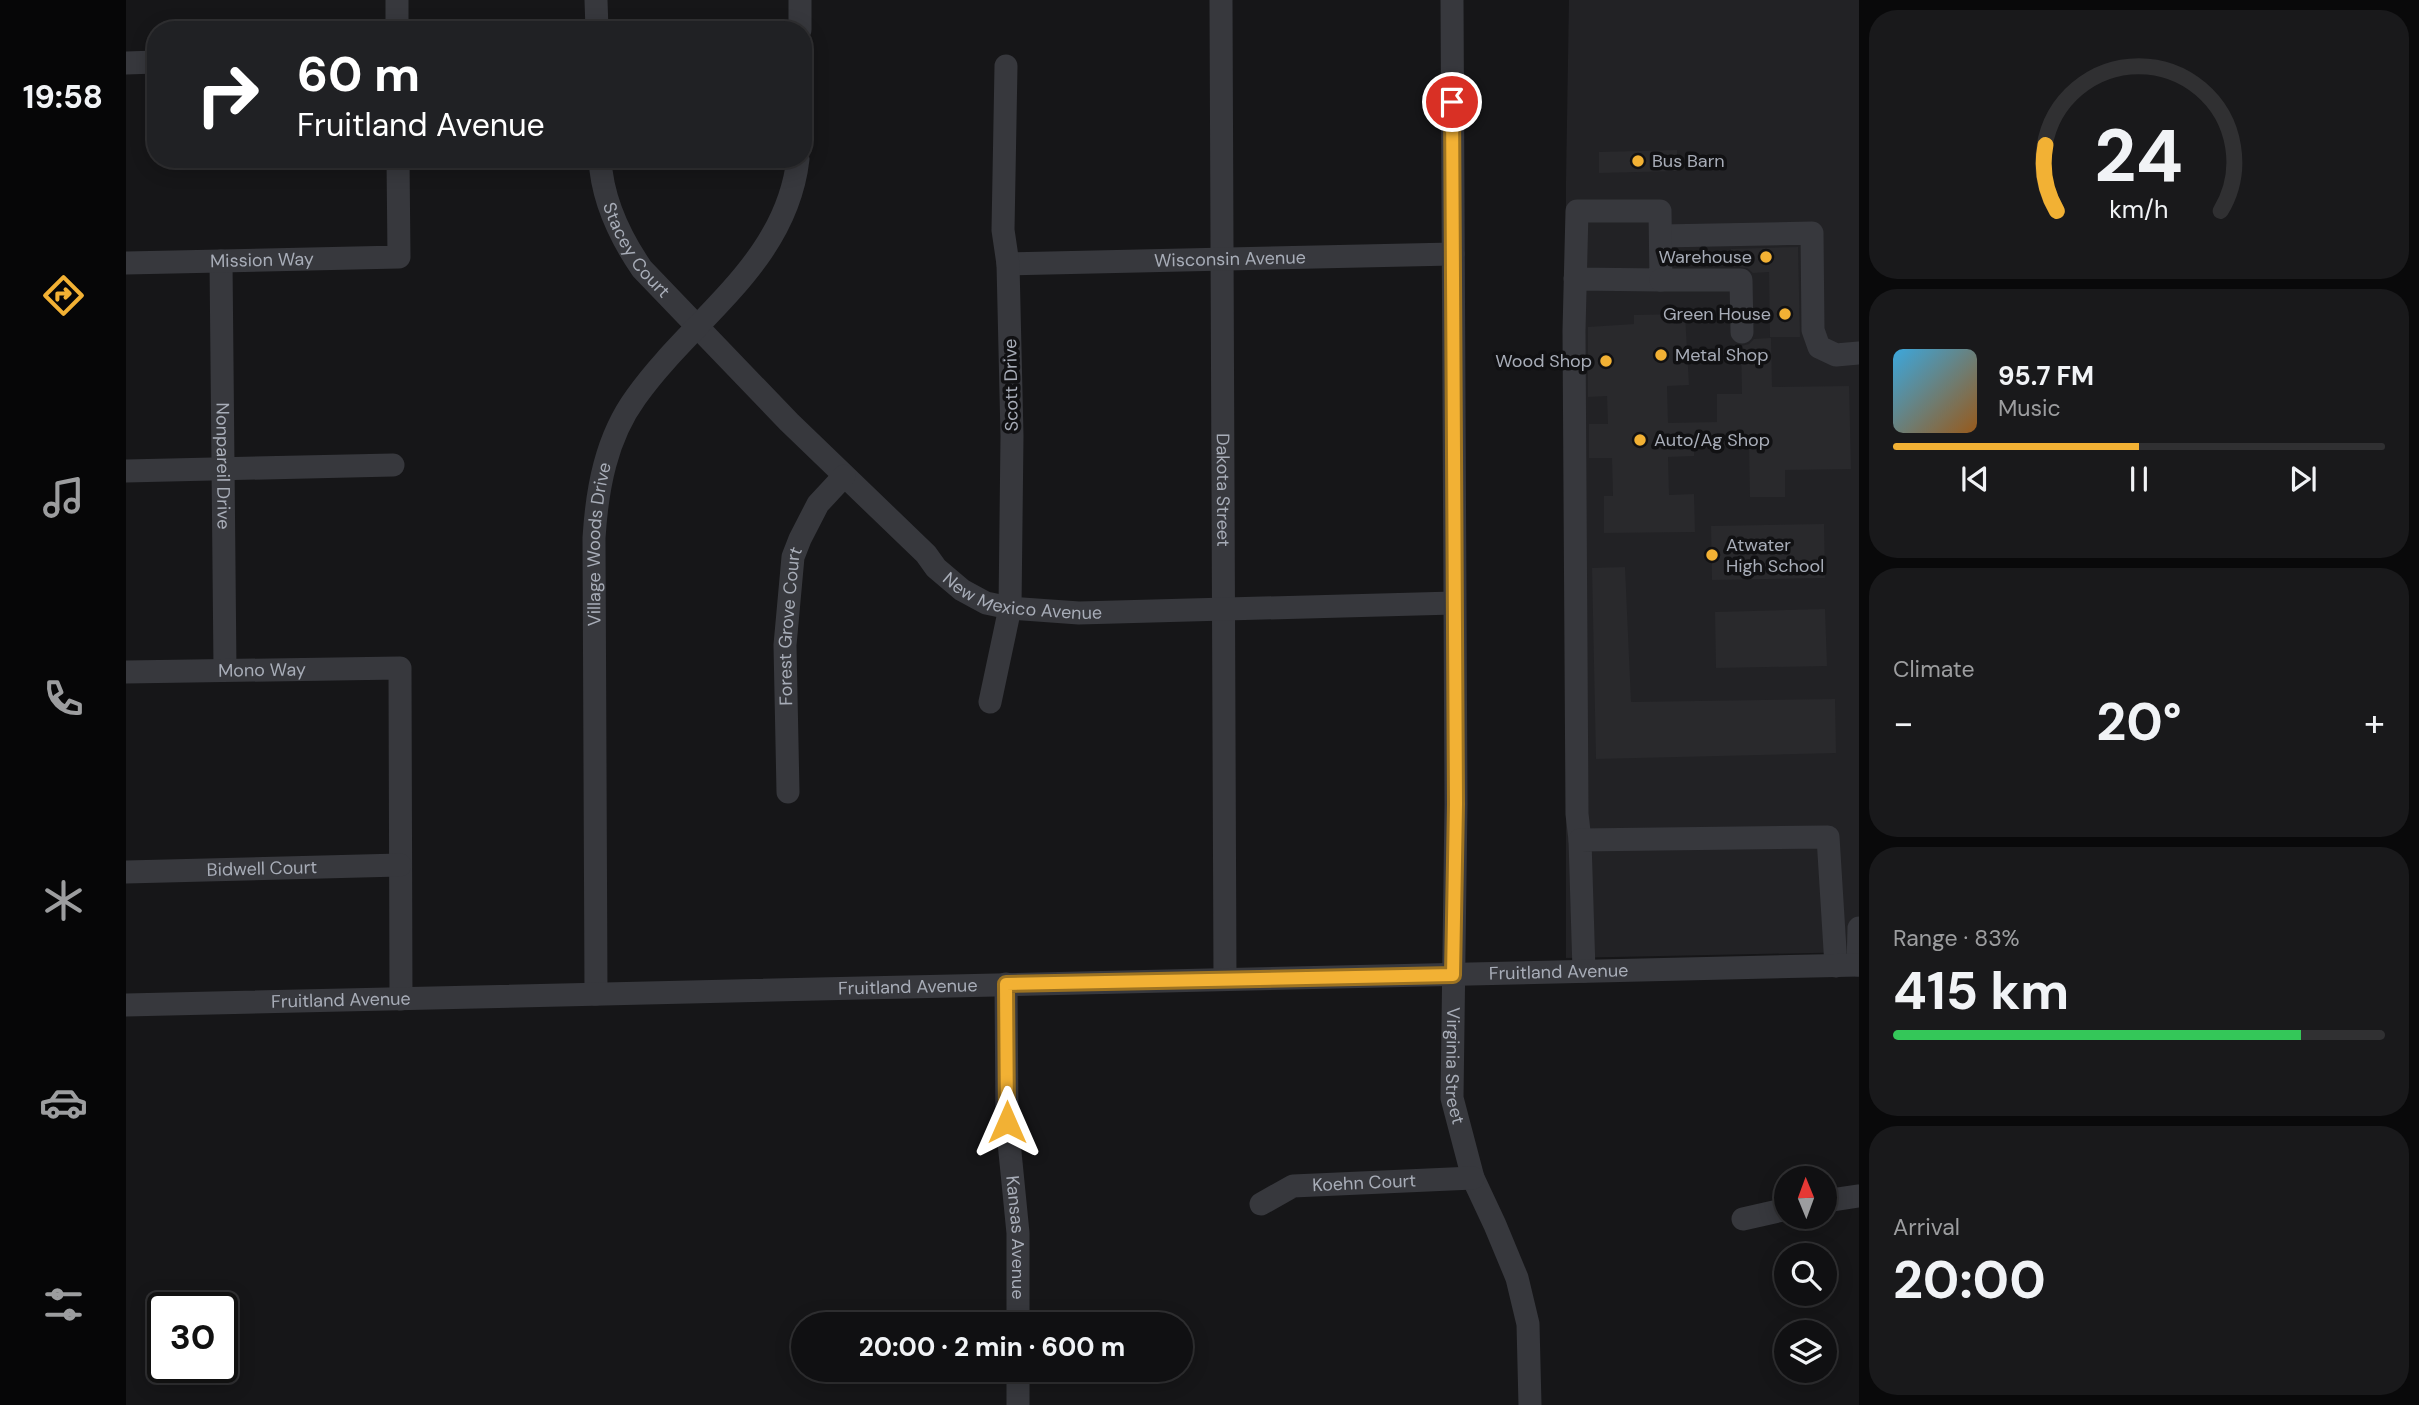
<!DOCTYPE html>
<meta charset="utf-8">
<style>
:root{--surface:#101012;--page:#19191b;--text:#f1f3f6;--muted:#9c9d9f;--line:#303032;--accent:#f2b134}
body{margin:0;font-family:"DM Sans",sans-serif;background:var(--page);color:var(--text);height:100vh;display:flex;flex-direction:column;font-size:26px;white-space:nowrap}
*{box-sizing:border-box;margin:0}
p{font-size:23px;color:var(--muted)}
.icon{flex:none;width:38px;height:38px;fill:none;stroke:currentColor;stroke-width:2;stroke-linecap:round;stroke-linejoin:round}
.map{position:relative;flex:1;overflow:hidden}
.drawer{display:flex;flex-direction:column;gap:10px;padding:10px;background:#09090a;width:560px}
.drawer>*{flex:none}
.guide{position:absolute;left:21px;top:21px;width:665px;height:147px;border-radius:28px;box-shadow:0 4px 18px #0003,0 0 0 2px var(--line);background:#202124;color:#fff;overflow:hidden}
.needle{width:46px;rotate:359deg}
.fabs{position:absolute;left:1648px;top:1166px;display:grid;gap:14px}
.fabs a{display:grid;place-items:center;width:63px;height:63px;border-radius:50%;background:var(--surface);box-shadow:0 4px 18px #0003,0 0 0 2px var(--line);font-size:35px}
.speed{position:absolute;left:21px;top:1292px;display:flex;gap:14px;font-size:35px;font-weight:700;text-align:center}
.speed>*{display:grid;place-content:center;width:91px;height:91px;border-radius:50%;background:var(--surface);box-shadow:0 4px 18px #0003,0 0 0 2px var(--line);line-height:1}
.speed .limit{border:4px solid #111;border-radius:10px;background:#fff;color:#111}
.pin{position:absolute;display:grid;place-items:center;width:60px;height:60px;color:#fff;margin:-30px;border:4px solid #fff;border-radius:50%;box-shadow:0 2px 7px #0007}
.me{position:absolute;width:77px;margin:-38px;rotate:0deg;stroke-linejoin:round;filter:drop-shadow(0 0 5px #0008)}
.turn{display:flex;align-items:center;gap:24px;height:147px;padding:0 35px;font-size:32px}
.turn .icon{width:91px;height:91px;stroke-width:2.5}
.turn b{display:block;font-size:49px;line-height:60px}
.big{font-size:52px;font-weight:700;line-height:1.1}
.drawer .card{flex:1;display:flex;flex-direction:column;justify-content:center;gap:10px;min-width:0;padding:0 24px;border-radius:28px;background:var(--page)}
.drawer .dial{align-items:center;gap:0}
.dial svg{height:182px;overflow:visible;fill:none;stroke:var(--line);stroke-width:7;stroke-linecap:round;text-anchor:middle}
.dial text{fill:var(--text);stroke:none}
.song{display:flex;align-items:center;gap:21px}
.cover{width:84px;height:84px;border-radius:10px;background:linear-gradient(135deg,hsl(200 70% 55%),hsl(30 70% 35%))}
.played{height:7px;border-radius:4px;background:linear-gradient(90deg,var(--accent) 50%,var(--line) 50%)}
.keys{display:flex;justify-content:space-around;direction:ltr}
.heat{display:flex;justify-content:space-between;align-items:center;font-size:38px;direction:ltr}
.charge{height:10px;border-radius:5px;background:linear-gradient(90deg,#34c759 83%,var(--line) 0)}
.trip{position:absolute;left:665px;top:1312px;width:402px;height:70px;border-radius:35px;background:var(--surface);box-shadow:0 4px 18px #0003,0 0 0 2px var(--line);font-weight:700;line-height:70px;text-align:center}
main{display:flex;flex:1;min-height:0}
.tabs{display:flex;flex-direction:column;width:126px;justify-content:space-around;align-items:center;background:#060607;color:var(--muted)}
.tabs .icon{width:49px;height:49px}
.tabs .active{color:var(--accent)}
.tabs b{font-size:32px;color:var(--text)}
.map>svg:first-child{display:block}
.built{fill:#222225}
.building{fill:#29292c}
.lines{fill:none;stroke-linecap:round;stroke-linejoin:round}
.minor{stroke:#37383d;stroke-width:23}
.route-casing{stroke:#9d7322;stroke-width:18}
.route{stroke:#f2b134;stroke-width:12}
.poi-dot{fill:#f2b134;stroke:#111113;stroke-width:2.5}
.labels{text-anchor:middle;stroke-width:7;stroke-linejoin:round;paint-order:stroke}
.poi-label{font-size:18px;fill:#a8adb8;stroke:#111113;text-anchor:start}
.street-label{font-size:18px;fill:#a8adb8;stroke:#111113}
</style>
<main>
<nav class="tabs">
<b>19:58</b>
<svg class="icon active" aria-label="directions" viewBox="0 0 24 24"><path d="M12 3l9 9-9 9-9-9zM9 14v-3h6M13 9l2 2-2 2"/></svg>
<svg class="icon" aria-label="music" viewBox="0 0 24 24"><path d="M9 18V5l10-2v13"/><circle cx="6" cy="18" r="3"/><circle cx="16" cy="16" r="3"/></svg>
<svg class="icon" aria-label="phone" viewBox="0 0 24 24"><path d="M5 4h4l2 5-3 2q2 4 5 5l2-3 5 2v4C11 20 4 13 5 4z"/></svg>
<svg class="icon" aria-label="climate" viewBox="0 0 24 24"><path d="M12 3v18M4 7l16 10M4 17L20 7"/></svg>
<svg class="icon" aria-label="car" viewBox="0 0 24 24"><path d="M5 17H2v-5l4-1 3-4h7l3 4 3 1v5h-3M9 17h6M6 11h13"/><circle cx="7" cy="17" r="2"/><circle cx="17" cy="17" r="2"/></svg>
<svg class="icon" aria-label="filters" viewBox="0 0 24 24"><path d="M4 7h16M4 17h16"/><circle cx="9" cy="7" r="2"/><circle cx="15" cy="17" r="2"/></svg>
</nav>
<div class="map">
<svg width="1733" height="1405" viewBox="0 0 1733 1405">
<rect width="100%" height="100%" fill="#161618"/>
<path class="built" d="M1443,0H1733V952L1440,958V182Z"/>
<path class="building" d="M1551,150V171L1473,173V152Z
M1672,247L1674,337H1644L1643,272L1627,273L1621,268L1605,266V249Z
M1559,314L1563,385L1541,386L1542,423L1591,422V394H1616L1615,346L1623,344L1628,339L1645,338L1646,387L1723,386L1725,469L1659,470V497H1624L1623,446L1568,447V456L1542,457L1543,495L1568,494L1569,532L1478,533V496H1487L1486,458H1463V424H1482L1481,396L1462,397V327L1508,324V315Z
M1698,524L1699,578L1586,580L1585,526Z
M1499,567L1505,702L1709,699L1710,753L1470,759L1466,568Z
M1699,609L1701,666L1590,668L1589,612Z"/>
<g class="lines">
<g class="minor">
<path d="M271,0V30"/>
<path d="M470,0L471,30"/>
<path d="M674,0V30"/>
<path id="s1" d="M1095,0L1099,979"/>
<path id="s2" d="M1326,0L1330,804L1326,1098L1347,1178L1369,1225L1391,1278L1402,1324L1404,1405"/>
<path d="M0,63L30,62"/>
<path id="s3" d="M474,159C476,199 494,237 516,269L663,422L800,554L810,568L836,590L860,603L884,608L953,613L1328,603"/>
<path d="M1535,236L1686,233L1687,330L1693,347L1710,355L1733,353"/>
<path id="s4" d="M95,261L99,669"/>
<path id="s5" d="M0,263L273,257L272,159"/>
<path id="s6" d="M882,264L1327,254"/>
<path d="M1449,279L1535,280L1534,211H1451L1448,331L1451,814L1454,840"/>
<path d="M1535,280H1615L1616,332"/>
<path d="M0,471L267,465"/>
<path id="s7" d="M0,672L274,668L275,999"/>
<path d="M864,702L884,608L886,436L882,264L877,230L880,66"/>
<path id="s8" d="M662,792L659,645L667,557L674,539L692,504L718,476"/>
<path id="s9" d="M0,872L274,865"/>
<path d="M1732,965L1733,928"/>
<path d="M1458,971L1454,840L1702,837L1710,966"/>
<path id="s10" d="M880,984L881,1122L892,1233V1325"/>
<path id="s11" d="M470,994L468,538C471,489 480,438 510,397C566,318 660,264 672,159"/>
<path id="s12" d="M0,1005L1733,965"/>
<path d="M1699,1201L1733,1196"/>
<path id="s13" d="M1135,1204L1167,1186L1347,1178"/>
<path d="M1617,1219L1661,1209"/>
<path d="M892,1405V1370"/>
</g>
</g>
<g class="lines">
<g class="route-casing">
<path id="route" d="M881,1122L880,984L1327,975L1330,804L1326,102"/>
</g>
<use href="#route" class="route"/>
</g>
<g class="poi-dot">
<circle cx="1512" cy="161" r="7"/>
<circle cx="1640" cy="257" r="7"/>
<circle cx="1659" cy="314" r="7"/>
<circle cx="1535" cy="355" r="7"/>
<circle cx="1480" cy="361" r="7"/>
<circle cx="1514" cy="440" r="7"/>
<circle cx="1586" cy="555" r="7"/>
</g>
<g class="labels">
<g class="poi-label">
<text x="1526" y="167">Bus Barn</text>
<text x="1626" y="263" text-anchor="end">Warehouse</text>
<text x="1645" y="320" text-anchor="end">Green House</text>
<text x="1549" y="361">Metal Shop</text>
<text x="1466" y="367" text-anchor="end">Wood Shop</text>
<text x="1528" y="446">Auto/Ag Shop</text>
<text x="1600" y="551">Atwater<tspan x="1600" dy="21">High School</tspan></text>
</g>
<g class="street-label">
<text dy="6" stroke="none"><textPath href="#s3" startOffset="100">Stacey Court</textPath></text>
<text dy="6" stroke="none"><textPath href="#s6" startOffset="222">Wisconsin Avenue</textPath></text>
<text dy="6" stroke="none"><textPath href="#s5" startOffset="136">Mission Way</textPath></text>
<text transform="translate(885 385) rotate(-91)" y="6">Scott Drive</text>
<text dy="6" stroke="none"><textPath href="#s4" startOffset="205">Nonpareil Drive</textPath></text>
<text dy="6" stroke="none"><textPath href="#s1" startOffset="490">Dakota Street</textPath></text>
<text dy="6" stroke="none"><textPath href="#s11" startOffset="450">Village Woods Drive</textPath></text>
<text dy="6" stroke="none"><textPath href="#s3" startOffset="634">New Mexico Avenue</textPath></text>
<text dy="6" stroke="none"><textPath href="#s8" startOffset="166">Forest Grove Court</textPath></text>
<text dy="6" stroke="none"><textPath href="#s7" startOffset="136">Mono Way</textPath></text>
<text dy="6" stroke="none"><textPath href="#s9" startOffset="136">Bidwell Court</textPath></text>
<text dy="6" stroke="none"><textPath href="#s12" startOffset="1433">Fruitland Avenue</textPath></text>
<text dy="6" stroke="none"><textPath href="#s12" startOffset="782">Fruitland Avenue</textPath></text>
<text dy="6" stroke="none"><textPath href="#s12" startOffset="215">Fruitland Avenue</textPath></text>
<text dy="6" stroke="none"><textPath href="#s2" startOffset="1066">Virginia Street</textPath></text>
<text dy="6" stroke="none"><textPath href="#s13" startOffset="108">Koehn Court</textPath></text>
<text dy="6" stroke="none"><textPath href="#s10" startOffset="254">Kansas Avenue</textPath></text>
</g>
</g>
</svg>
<div class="fabs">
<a><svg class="needle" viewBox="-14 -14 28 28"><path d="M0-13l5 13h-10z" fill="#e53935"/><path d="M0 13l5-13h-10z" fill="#9c9d9f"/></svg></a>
<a><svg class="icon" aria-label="search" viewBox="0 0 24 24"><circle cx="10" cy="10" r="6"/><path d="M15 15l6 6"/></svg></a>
<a><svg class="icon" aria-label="layers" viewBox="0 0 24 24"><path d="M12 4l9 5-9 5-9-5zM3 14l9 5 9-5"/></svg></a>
</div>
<div class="speed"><div class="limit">30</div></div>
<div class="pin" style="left:1326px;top:102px;background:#d93025"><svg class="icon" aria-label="arrive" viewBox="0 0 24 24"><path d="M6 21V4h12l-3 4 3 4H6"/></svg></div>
<svg class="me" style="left:881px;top:1122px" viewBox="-20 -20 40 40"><path d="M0-17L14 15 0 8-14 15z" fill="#f2b134" stroke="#fff" stroke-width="4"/></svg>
<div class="trip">20:00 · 2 min · 600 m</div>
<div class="guide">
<div class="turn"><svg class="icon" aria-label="right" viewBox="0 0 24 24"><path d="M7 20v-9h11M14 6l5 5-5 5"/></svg><div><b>60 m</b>Fruitland Avenue</div></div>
</div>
</div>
<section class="drawer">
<div class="card dial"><svg viewBox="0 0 100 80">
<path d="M14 69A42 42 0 1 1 86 69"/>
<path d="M14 69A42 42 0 0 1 9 40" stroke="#f2b134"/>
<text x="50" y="56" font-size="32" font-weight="700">24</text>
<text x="50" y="72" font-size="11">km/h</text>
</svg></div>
<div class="card">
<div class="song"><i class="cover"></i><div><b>95.7 FM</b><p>Music</p></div></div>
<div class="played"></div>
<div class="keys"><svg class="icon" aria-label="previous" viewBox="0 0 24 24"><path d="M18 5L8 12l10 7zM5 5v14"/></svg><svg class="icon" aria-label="pause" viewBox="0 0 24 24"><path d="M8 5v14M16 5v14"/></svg><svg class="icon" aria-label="next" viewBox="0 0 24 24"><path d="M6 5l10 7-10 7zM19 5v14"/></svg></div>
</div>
<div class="card"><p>Climate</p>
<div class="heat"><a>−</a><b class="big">20°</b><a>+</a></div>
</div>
<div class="card"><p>Range · 83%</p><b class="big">415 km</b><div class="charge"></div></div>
<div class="card"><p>Arrival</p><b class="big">20:00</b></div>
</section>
</main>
